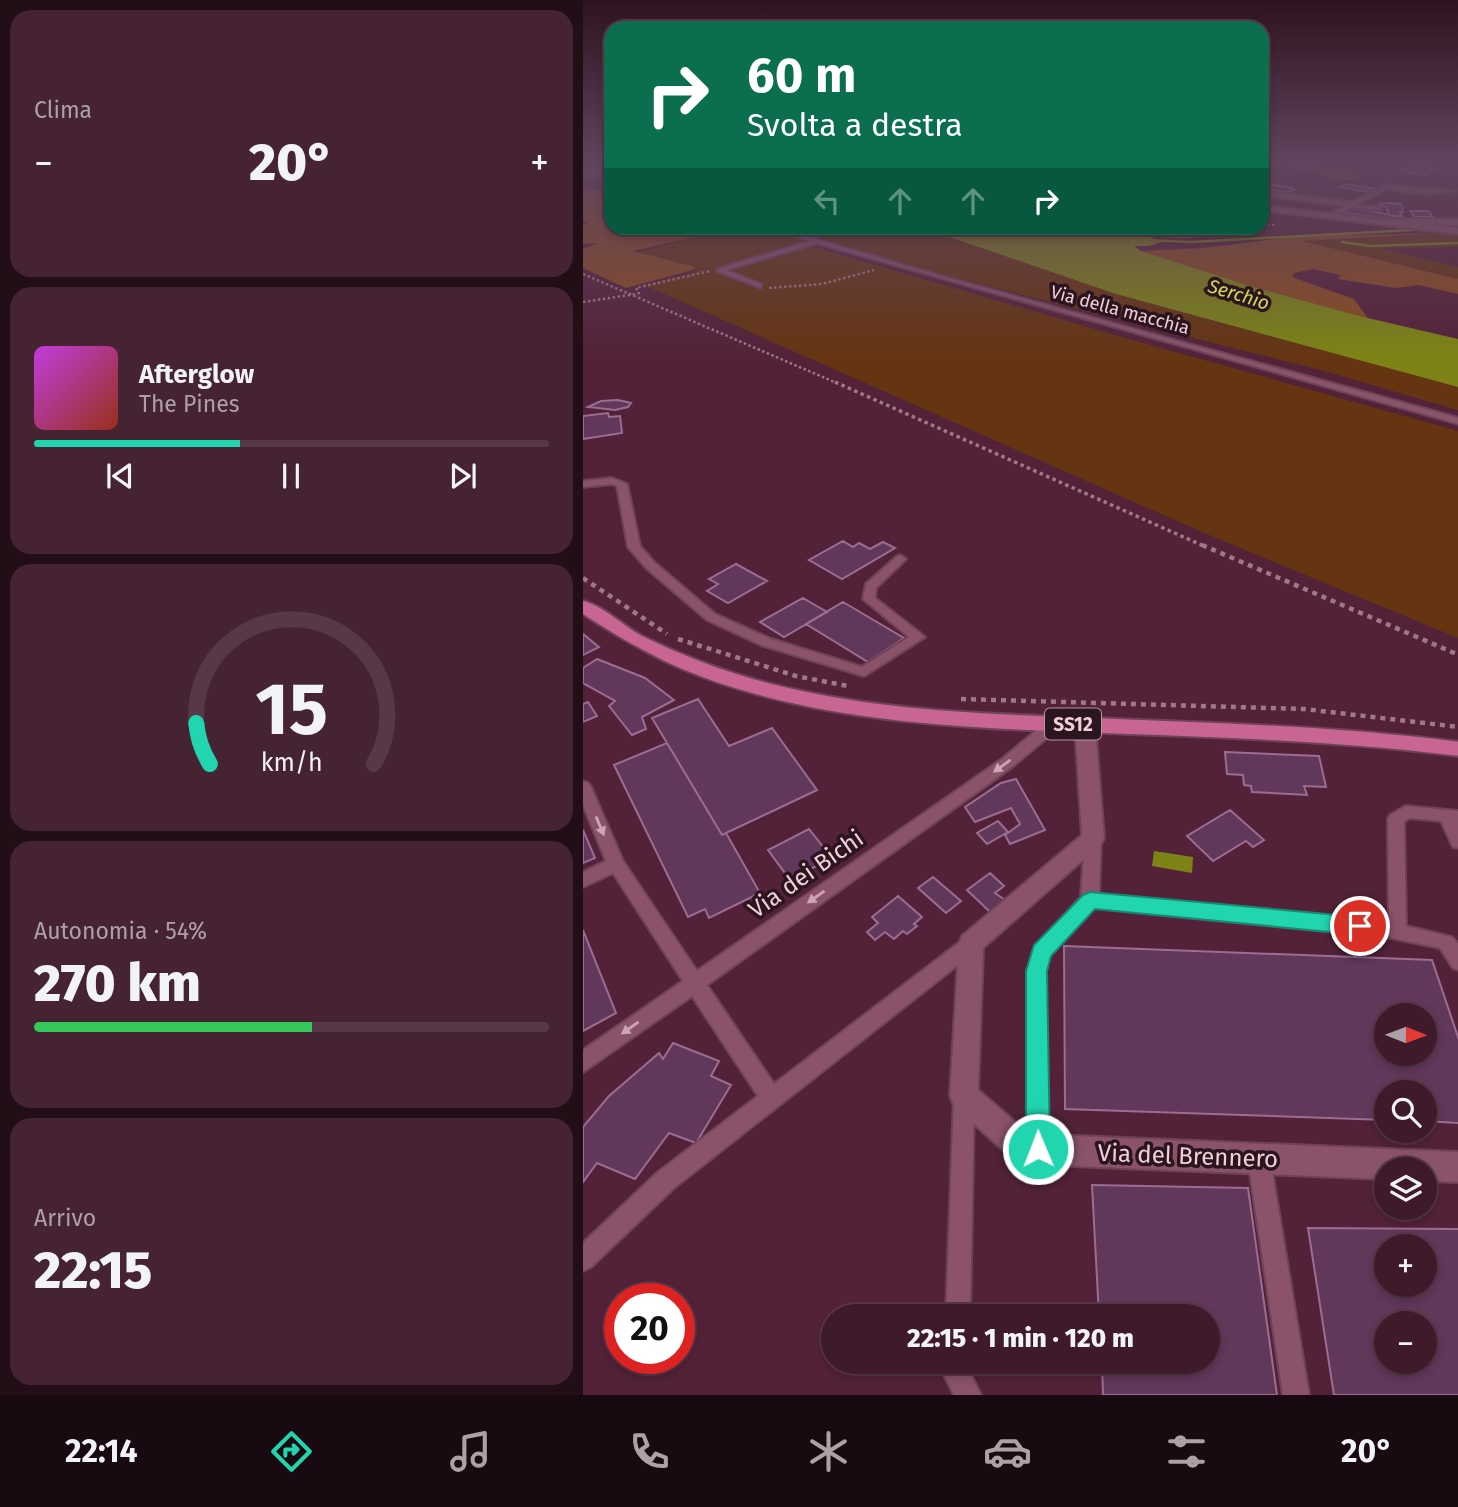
<!DOCTYPE html>
<html lang="it">
<meta charset="utf-8">
<style>
:root{--surface:#3e1a2a;--page:#452332;--text:#f1f3f6;--muted:#ada1a8;--line:#573847;--accent:#21d5af}
body{margin:0;font-family:"Fira Sans",sans-serif;background:var(--page);color:var(--text);height:100vh;display:flex;flex-direction:column;font-size:26px;white-space:nowrap}
*{box-sizing:border-box;margin:0}
p{font-size:23px;color:var(--muted)}
.icon{flex:none;width:38px;height:38px;fill:none;stroke:currentColor;stroke-width:2;stroke-linecap:round;stroke-linejoin:round}
.map{position:relative;flex:1;overflow:hidden}
.panel{display:flex;flex-direction:column;gap:10px;padding:10px;background:#220e17;width:583px}
.panel>*{flex:none}
.guide{position:absolute;left:21px;top:21px;width:665px;height:214px;border-radius:21px;box-shadow:0 4px 10px #0003,0 0 0 2px var(--line);background:#0b6e4f;color:#fff;overflow:hidden}
.needle{width:46px;rotate:91deg}
.fabs{position:absolute;left:791px;top:1003px;display:grid;gap:14px}
.fabs a{display:grid;place-items:center;width:63px;height:63px;border-radius:50%;background:var(--surface);box-shadow:0 4px 10px #0003,0 0 0 2px var(--line);font-size:35px}
.speed{position:absolute;left:21px;top:1283px;display:flex;gap:14px;font-size:35px;font-weight:700;text-align:center}
.speed>*{display:grid;place-content:center;width:91px;height:91px;border-radius:50%;background:var(--surface);box-shadow:0 4px 10px #0003,0 0 0 2px var(--line);line-height:1}
.speed .limit{border:10px solid #d22;background:#fff;color:#111}
.pin{position:absolute;display:grid;place-items:center;width:60px;height:60px;color:#fff;margin:-30px;border:4px solid #fff;border-radius:50%;box-shadow:0 2px 7px #0007}
.me{position:absolute;width:77px;margin:-38px;rotate:359deg;stroke-linejoin:round;filter:drop-shadow(0 0 5px #0008)}
.turn{display:flex;align-items:center;gap:24px;height:147px;padding:0 28px;font-size:32px}
.turn .icon{width:91px;height:91px;stroke-width:2.5}
.turn b{display:block;font-size:49px;line-height:60px}
.lanes{display:flex;align-items:center;height:66px;padding:0 28px;background:#0003;justify-content:center;gap:35px;direction:ltr}
.lanes .off{opacity:.35}
.big{font-size:52px;font-weight:800;line-height:1.1}
.panel .widget{flex:1;display:flex;flex-direction:column;justify-content:center;gap:10px;min-width:0;padding:0 24px;border-radius:21px;background:var(--page)}
.panel .dial{align-items:center;gap:0}
.dial svg{height:182px;overflow:visible;fill:none;stroke:var(--line);stroke-width:7;stroke-linecap:round;text-anchor:middle}
.dial text{fill:var(--text);stroke:none}
.song{display:flex;align-items:center;gap:21px}
.cover{width:84px;height:84px;border-radius:10px;background:linear-gradient(135deg,hsl(290 70% 55%),hsl(10 70% 35%))}
.played{height:7px;border-radius:4px;background:linear-gradient(90deg,var(--accent) 40%,var(--line) 40%)}
.keys{display:flex;justify-content:space-around;direction:ltr}
.heat{display:flex;justify-content:space-between;align-items:center;font-size:38px;direction:ltr}
.charge{height:10px;border-radius:5px;background:linear-gradient(90deg,#34c759 54%,var(--line) 0)}
.trip{position:absolute;left:238px;top:1304px;width:399px;height:70px;border-radius:35px;background:var(--surface);box-shadow:0 4px 10px #0003,0 0 0 2px var(--line);font-weight:800;line-height:70px;text-align:center}
.menu{display:flex;height:112px;justify-content:space-around;align-items:center;background:#190a11;color:var(--muted)}
.menu .icon{width:49px;height:49px}
.menu .active{color:var(--accent)}
.menu b{font-size:32px;color:var(--text)}
main{display:flex;flex:1;min-height:0}
.map>svg:first-child{display:block}
.green{fill:#653511}
.forest{fill:#894c20}
.water{fill:#7d8415}
.lines{fill:none;stroke-linecap:round;stroke-linejoin:round}
.stream{stroke:#7d8415;stroke-width:2.5}
.building{fill:#61375a;stroke:#9c6d93;stroke-width:2;fill-rule:evenodd}
.service-casing{stroke:#6e4358;stroke-width:4}
.minor-casing{stroke:#6e4358;stroke-width:4}
.secondary-casing{stroke:#6e4358;stroke-width:4}
.primary-casing{stroke:#6e4358;stroke-width:4}
.path-far3{stroke:#a17889;stroke-width:2;stroke-dasharray:2.5 2.5;stroke-linecap:butt}
.path-far2{stroke:#a17889;stroke-width:2.5;stroke-dasharray:2.5 2.5;stroke-linecap:butt}
.path-far1{stroke:#a17889;stroke-width:3.5;stroke-dasharray:3.5 3.5;stroke-linecap:butt}
.path{stroke:#a17889;stroke-width:4.5;stroke-dasharray:5 5;stroke-linecap:butt}
.service{fill:#8a536a;fill-rule:evenodd}
.minor{fill:#8a536a;fill-rule:evenodd}
.secondary{fill:#8a536a;fill-rule:evenodd}
.primary{fill:#c96592;fill-rule:evenodd}
.oneway{fill:#cca4b3}
.route{fill:#21d5af;stroke:#158a72;stroke-width:2}
.labels{text-anchor:middle;stroke-width:7;stroke-linejoin:round;paint-order:stroke}
.far-street-label{font-size:18px;fill:#f0cfdb;stroke:#2b151e}
.far-water-label{font-size:19px;font-style:italic;fill:#d1db57;stroke:#2b151e}
.shield{fill:#2b151e;stroke:#b597a2;stroke-width:2}
.shield-label{font-size:19px;font-weight:bold;fill:#f0cfdb}
.near-street-label{font-size:24px;fill:#f0cfdb;stroke:#2b151e}
</style>
<main>
<section class="panel">
<div class="widget"><p>Clima</p>
<div class="heat"><a>−</a><b class="big">20°</b><a>+</a></div>
</div>
<div class="widget">
<div class="song"><i class="cover"></i><div><b>Afterglow</b><p>The Pines</p></div></div>
<div class="played"></div>
<div class="keys"><svg class="icon" aria-label="previous" viewBox="0 0 24 24"><path d="M18 5L8 12l10 7zM5 5v14"/></svg><svg class="icon" aria-label="pause" viewBox="0 0 24 24"><path d="M8 5v14M16 5v14"/></svg><svg class="icon" aria-label="next" viewBox="0 0 24 24"><path d="M6 5l10 7-10 7zM19 5v14"/></svg></div>
</div>
<div class="widget dial"><svg viewBox="0 0 100 80">
<path d="M14 69A42 42 0 1 1 86 69"/>
<path d="M14 69A42 42 0 0 1 8 51" stroke="#21d5af"/>
<text x="50" y="56" font-size="32" font-weight="700">15</text>
<text x="50" y="72" font-size="11">km/h</text>
</svg></div>
<div class="widget"><p>Autonomia · 54%</p><b class="big">270 km</b><div class="charge"></div></div>
<div class="widget"><p>Arrivo</p><b class="big">22:15</b></div>
</section>
<div class="map">
<svg width="876" height="1395" viewBox="0 0 876 1395">
<rect width="100%" height="100%" fill="#532238"/>
<path class="green" d="M117,228H183L223,240L221,244L535,336L875,431V638L619,532L61,285L112,272V268L53,253L114,236Z
M205,228H340L533,294L875,387V410L734,369L349,272Z
M862,233L875,234V247L798,248L875,267V279L717,241Z"/>
<path class="forest" d="M700,163C716,163 766,166 776,175L769,180L742,176L744,174L684,168L705,165Z
M0,186L28,196V228H117L115,236L50,251L112,267L110,270L43,288L0,268V249L16,243L0,244V225L4,223L0,221Z
M591,228H638L657,231L599,239L564,236Z
M862,233L719,241L875,279V294L836,285L813,288L755,279L757,275L730,269L711,273L709,277L771,299L785,318L674,288L558,251L620,248L716,236Z"/>
<path class="water" d="M340,228L549,229L578,242L566,246H551L558,251L674,288L785,318L875,339V387L533,294Z
M571,851L610,857L609,873L569,866Z"/>
<g class="lines">
<path class="stream" d="M565,240L608,242L847,229
M759,242L787,246L876,243"/>
</g>
<path class="building" d="M831,166L852,169L842,175L820,171Z
M679,183L708,188L712,190L703,192L685,190L679,187Z
M762,184L792,189L786,192L756,187Z
M802,203L818,204L820,212H817L819,216L806,215Z
M770,208L788,211L811,216L809,220L761,213Z
M827,211H845L850,217H832Z
M35,400L48,403L45,407L32,410L5,407L18,401Z
M25,413L26,417L37,416L39,433L0,439V416Z
M260,541L270,547L276,543L287,549L300,542L312,548L259,579L226,560Z
M153,564L184,581L145,603L124,591L135,584L126,579Z
M220,598L244,612L201,637L177,622Z
M260,602L321,638L285,662L223,624Z
M0,634L16,647L0,655Z
M14,659L62,678L91,700L59,717L63,729L49,735L26,706L32,701L0,683V668Z
M115,699L146,746L189,728L234,790L139,835L69,718Z
M5,702L14,716L0,722V704Z
M84,743L139,835L143,833L177,893L126,918L122,909L105,917L31,765Z
M642,752L736,756L743,787L721,786L724,795L669,792L668,786L661,785L660,775L644,774Z
M433,779L462,830L427,844L422,835L437,824L428,808L392,822L382,807L418,783Z
M647,810L681,840L670,847L663,841L630,861L604,836Z
M415,821L425,832L404,844L394,833Z
M226,829L249,858L207,880L185,850Z
M0,830L12,858L0,863Z
M407,873L421,886L412,893L422,900L408,913L384,890Z
M350,877L378,901L363,913L335,888Z
M315,896L339,917L331,924L334,926L324,934L320,931L311,939L302,932L292,940L284,932L295,923L289,917Z
M0,930L33,1013L0,1031Z
M481,946L849,960L876,1040V1123L842,1121V1092H803V1120L482,1109ZM803,1015H842V1054H803Z
M90,1043L136,1061L128,1076L148,1085L113,1143L86,1133L52,1179L14,1163L0,1182V1127L26,1096L76,1053L80,1059Z
M509,1185L665,1188L694,1395H520L519,1362H625V1316H516Z
M725,1228L876,1229V1395H751ZM803,1246H842V1284H803ZM803,1323H842V1362H803Z"/>
<g class="lines">
<g class="service-casing">
<path id="service" d="M15,171L28,174V178L15,175L0,180V176Z
M799,203L802,205L796,210L764,207L794,206Z
M187,228H195L358,276L876,418V424L234,243L143,270L178,284V288L134,271V269L228,241Z
M29,478L44,484L57,546L71,562L132,614L188,639L279,667L326,637L280,599L283,584L313,557L317,555L323,559L293,588L292,598L342,637L281,676L178,645L124,620L63,568L45,547L34,486L29,484L0,487V481Z
M472,718L479,723L477,727L429,767L124,985L191,1084L382,938L388,936L394,938L397,944L394,950L91,1188L8,1267L0,1271V1243L75,1172L175,1096L109,996L0,1072V1050L100,981L30,873L0,887V872L23,861L0,805V781L5,783L8,787L40,861L114,971L419,759L467,719Z
M823,806L876,811V848L870,847L858,821L826,818L821,822L823,926L869,937L876,945V970L870,968L857,948L804,937L511,908L467,956L462,971L466,1149L463,1157L455,1160L447,1157L444,1149V971L453,946L498,897L502,838L504,833L510,832L516,833L518,838L516,894L803,921L806,920L805,819L807,815Z
M381,1088L388,1091L391,1098L387,1316H363L371,1098L374,1091Z
M676,1148L684,1151L687,1159L726,1395H700L665,1159L668,1151Z
M362,1362H386L387,1373L398,1395H371L361,1375Z"/>
</g>
<g class="minor-casing">
<path id="minor" d="M803,185L873,191L842,194L804,189L749,218L746,214L761,206L679,195V191L769,202Z
M803,219H876V225L800,224Z
M502,718L509,720L512,725L521,838L518,844L400,948L395,1090L446,1134L876,1152V1182L842,1181V1169H803V1179L440,1164L430,1159L371,1106L367,1096L376,944L379,936L499,835L492,725L495,720Z"/>
</g>
<g class="secondary-casing">
<path id="secondary" d="M28,164V168L0,173V169Z
M679,206L876,228V234L679,210Z"/>
</g>
<g class="primary-casing">
<path id="primary" d="M0,601C21,606 40,626 59,636C110,661 164,680 219,691C307,710 399,714 489,717C618,723 747,725 876,742V756C766,742 657,738 547,734C398,728 237,727 97,668C63,653 31,634 0,614Z"/>
</g>
<path class="path-far3" d="M679,224L692,225"/>
<path class="path-far2" d="M0,274L256,384
M186,288L239,284L291,270
M0,302L53,294L56,293L53,288L127,271"/>
<path class="path-far1" d="M252,382L623,547"/>
<path class="path" d="M619,545L876,655
M0,578L84,634
M95,639L213,676L265,686
M378,699L721,709L876,727"/>
<use href="#service" class="service"/>
<use href="#minor" class="minor"/>
<use href="#secondary" class="secondary"/>
<use href="#primary" class="primary"/>
</g>
<defs><path id="oneway-solid" d="M-6-.8H1V-3.2L6.5 0L1 3.2V.8H-6Z" transform="scale(1.75)"/></defs>
<g class="oneway">
<use href="#oneway-solid" transform="translate(419 766) rotate(144)"/>
<use href="#oneway-solid" transform="translate(17 826) rotate(67)"/>
<use href="#oneway-solid" transform="translate(233 897) rotate(145)"/>
<use href="#oneway-solid" transform="translate(47 1028) rotate(145)"/>
</g>
<linearGradient id="sky" x2="0" y2="1"><stop stop-color="#2e131f"/><stop offset="0.45" stop-color="#60445e"/><stop offset="1" stop-color="#60445e" stop-opacity="0"/></linearGradient>
<rect width="876" height="359" fill="url(#sky)"/>
<path class="route" d="M507,892L777,917L784,920L787,926L784,932L777,935L512,909L468,956L464,971L467,1149L464,1158L455,1161L447,1158L443,1149V971L451,945L500,895Z"/>
<g class="labels">
<g class="far-street-label">
<text transform="translate(537 310) rotate(15)" y="6">Via della macchia</text>
</g>
<g class="far-water-label">
<text transform="translate(656 294) rotate(17)" y="7">Serchio</text>
</g>
<rect class="shield" x="462" y="708.5" width="56" height="31" rx="5"/>
<g class="shield-label">
<text x="490" y="731">SS12</text>
</g>
<g class="near-street-label">
<text transform="translate(223 874) rotate(-35)" y="8">Via dei Bichi</text>
<text transform="translate(605 1156) rotate(2)" y="8">Via del Brennero</text>
</g>
</g>
</svg>
<div class="fabs">
<a><svg class="needle" viewBox="-14 -14 28 28"><path d="M0-13l5 13h-10z" fill="#e53935"/><path d="M0 13l5-13h-10z" fill="#ada1a8"/></svg></a>
<a><svg class="icon" aria-label="search" viewBox="0 0 24 24"><circle cx="10" cy="10" r="6"/><path d="M15 15l6 6"/></svg></a>
<a><svg class="icon" aria-label="layers" viewBox="0 0 24 24"><path d="M12 4l9 5-9 5-9-5zM3 14l9 5 9-5"/></svg></a>
<a>+</a>
<a>−</a>
</div>
<div class="speed"><div class="limit">20</div></div>
<div class="pin" style="left:777px;top:926px;background:#d93025"><svg class="icon" aria-label="arrive" viewBox="0 0 24 24"><path d="M6 21V4h12l-3 4 3 4H6"/></svg></div>
<svg class="me" style="left:455px;top:1149px" viewBox="-20 -20 40 40"><circle r="17" fill="#21d5af" stroke="#fff" stroke-width="3"/><path d="M0-11L8 9 0 5-8 9z" fill="#fff"/></svg>
<div class="trip">22:15 · 1 min · 120 m</div>
<div class="guide">
<div class="turn"><svg class="icon" aria-label="right" viewBox="0 0 24 24"><path d="M7 20v-9h11M14 6l5 5-5 5"/></svg><div><b>60 m</b>Svolta a destra</div></div>
<div class="lanes"><svg class="icon off" aria-label="left" viewBox="0 0 24 24"><path d="M17 20v-9H6M10 6l-5 5 5 5"/></svg><svg class="icon off" aria-label="ahead" viewBox="0 0 24 24"><path d="M12 20V5M6 11l6-6 6 6"/></svg><svg class="icon off" aria-label="ahead" viewBox="0 0 24 24"><path d="M12 20V5M6 11l6-6 6 6"/></svg><svg class="icon" aria-label="right" viewBox="0 0 24 24"><path d="M7 20v-9h11M14 6l5 5-5 5"/></svg></div>
</div>
</div>
</main>
<nav class="menu">
<b>22:14</b>
<svg class="icon active" aria-label="directions" viewBox="0 0 24 24"><path d="M12 3l9 9-9 9-9-9zM9 14v-3h6M13 9l2 2-2 2"/></svg>
<svg class="icon" aria-label="music" viewBox="0 0 24 24"><path d="M9 18V5l10-2v13"/><circle cx="6" cy="18" r="3"/><circle cx="16" cy="16" r="3"/></svg>
<svg class="icon" aria-label="phone" viewBox="0 0 24 24"><path d="M5 4h4l2 5-3 2q2 4 5 5l2-3 5 2v4C11 20 4 13 5 4z"/></svg>
<svg class="icon" aria-label="climate" viewBox="0 0 24 24"><path d="M12 3v18M4 7l16 10M4 17L20 7"/></svg>
<svg class="icon" aria-label="car" viewBox="0 0 24 24"><path d="M5 17H2v-5l4-1 3-4h7l3 4 3 1v5h-3M9 17h6M6 11h13"/><circle cx="7" cy="17" r="2"/><circle cx="17" cy="17" r="2"/></svg>
<svg class="icon" aria-label="filters" viewBox="0 0 24 24"><path d="M4 7h16M4 17h16"/><circle cx="9" cy="7" r="2"/><circle cx="15" cy="17" r="2"/></svg>
<b>20°</b>
</nav>
